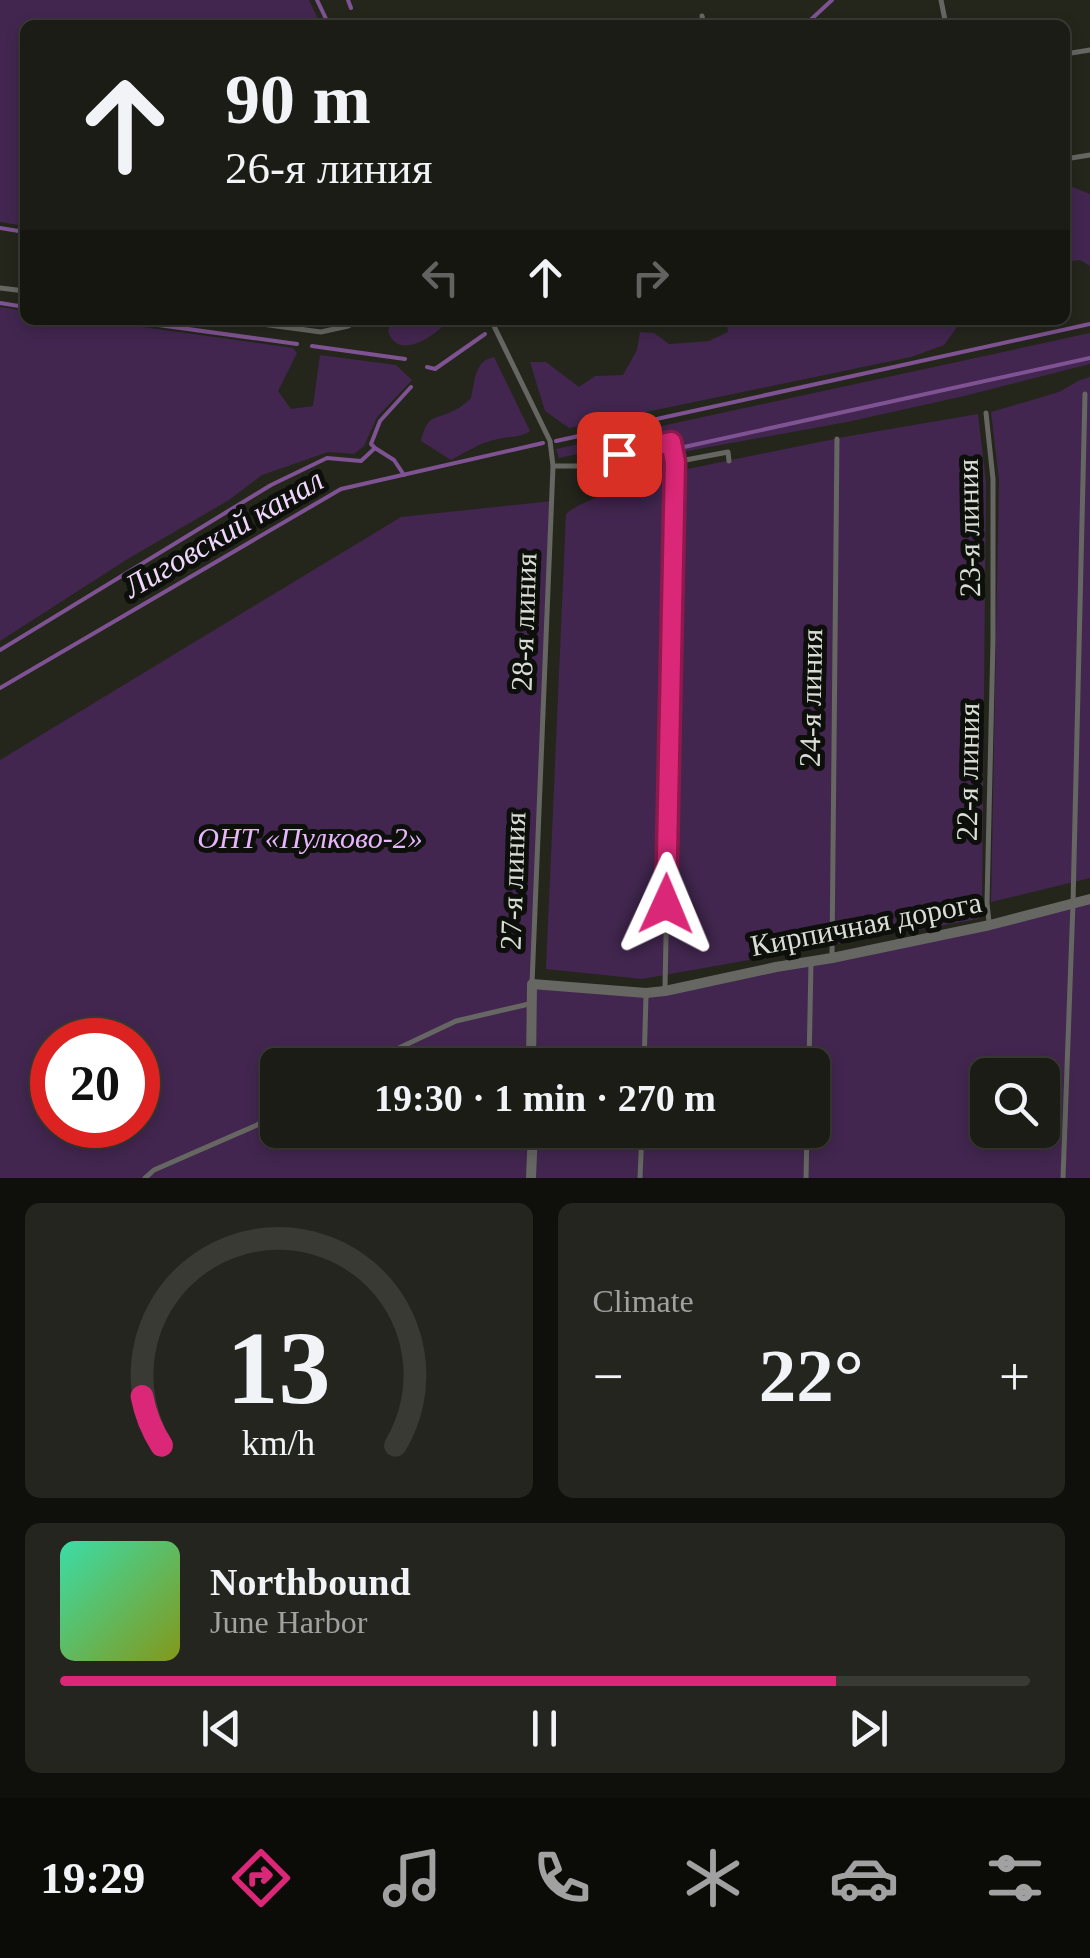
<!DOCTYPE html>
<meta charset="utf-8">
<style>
:root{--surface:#1b1c15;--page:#24251e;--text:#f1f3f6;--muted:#a0a1a0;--line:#393a34;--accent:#db2777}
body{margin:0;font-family:Georgia,serif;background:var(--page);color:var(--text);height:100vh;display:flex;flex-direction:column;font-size:38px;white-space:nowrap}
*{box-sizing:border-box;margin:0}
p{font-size:32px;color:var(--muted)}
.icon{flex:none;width:55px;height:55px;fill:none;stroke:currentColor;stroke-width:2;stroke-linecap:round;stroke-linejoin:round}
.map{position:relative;height:1178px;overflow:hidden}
.sheet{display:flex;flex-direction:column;gap:25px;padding:25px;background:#0f0f0c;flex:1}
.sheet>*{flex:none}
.hud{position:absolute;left:20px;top:20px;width:1050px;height:305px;border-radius:15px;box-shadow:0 5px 15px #0003,0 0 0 2px var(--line);background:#1b1c15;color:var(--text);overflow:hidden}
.buttons{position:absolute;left:970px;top:1058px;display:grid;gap:20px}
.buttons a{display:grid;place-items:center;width:90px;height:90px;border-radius:15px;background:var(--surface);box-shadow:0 5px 15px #0003,0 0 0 2px var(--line);font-size:50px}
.speed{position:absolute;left:30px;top:1018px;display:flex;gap:20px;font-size:50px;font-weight:700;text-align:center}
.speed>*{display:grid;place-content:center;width:130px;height:130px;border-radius:50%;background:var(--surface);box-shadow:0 5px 15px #0003,0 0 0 2px var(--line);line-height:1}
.speed .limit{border:15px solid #d22;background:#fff;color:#111}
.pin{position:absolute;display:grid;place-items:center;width:85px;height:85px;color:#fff;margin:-42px;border-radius:20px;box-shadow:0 5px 15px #0006}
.me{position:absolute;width:110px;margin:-55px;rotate:1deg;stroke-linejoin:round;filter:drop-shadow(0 0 8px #0008)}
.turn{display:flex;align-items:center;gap:35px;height:210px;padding:0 40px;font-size:45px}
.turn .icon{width:130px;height:130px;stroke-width:2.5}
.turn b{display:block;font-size:70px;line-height:85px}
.lanes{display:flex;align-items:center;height:95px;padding:0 40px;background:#0003;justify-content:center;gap:50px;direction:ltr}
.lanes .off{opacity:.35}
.big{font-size:75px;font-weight:700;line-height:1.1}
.sheet .widget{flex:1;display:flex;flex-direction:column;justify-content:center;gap:15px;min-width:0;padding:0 35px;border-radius:15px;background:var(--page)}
.sheet .dial{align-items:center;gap:0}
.dial svg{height:260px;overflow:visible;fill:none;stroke:var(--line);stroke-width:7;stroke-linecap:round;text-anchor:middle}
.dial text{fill:var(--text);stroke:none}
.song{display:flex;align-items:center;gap:30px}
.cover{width:120px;height:120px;border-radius:15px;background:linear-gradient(135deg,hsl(160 70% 55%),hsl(70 70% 35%))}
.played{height:10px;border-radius:5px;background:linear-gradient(90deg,var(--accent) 80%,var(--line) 80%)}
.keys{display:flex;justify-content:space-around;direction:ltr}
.heat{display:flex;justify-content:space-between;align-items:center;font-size:55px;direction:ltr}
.sheet .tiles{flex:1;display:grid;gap:25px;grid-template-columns:1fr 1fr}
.widget:last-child{grid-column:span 2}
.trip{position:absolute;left:260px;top:1048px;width:570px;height:100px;border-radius:15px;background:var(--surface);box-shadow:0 5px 15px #0003,0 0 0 2px var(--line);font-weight:700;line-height:100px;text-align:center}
.tab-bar{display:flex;height:160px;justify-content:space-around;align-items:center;background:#0b0b08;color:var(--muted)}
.tab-bar .icon{width:70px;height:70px}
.tab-bar .active{color:var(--accent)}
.tab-bar b{font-size:45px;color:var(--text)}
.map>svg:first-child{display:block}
.green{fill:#42264f;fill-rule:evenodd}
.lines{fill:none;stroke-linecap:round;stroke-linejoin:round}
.stream{stroke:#7f5393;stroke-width:4}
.lane{stroke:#666762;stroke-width:5}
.street{stroke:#666762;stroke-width:10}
.route-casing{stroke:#8e194d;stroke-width:25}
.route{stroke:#db2777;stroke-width:18}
.labels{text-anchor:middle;stroke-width:10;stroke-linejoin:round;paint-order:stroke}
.street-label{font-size:30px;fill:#dadcd6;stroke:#0d0f0a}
.park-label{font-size:30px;font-style:italic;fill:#e6b5fd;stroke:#0d0f0a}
.water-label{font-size:32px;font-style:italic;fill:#f0d8fd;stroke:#0d0f0a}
</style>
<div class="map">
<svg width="1090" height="1178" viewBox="0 0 1090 1178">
<rect width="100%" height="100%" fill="#24261c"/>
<path class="green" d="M0,0H309L321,25H25V226L0,222Z
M1065,184L1090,194V266L1080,260L1065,262Z
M0,307L25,311V320H92L293,348L297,353L278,391L291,409L313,406L320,355L396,365L412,380L377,417L364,446L354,454L328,452L262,475L229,500L126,560L0,641Z
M392,320H449C435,336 398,362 388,331Z
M726,320H962L944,345L911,357L569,428L545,411L530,362H546L579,387L595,376L623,375L637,350L640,332L654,333L669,344L709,341L728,332Z
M1090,333V364L964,396L847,422L682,452L672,434L559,458L556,449Z
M494,357L530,431C519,438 511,436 498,439C481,442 466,452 451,460L421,441C428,412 435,421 457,409C458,409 471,399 471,398C475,381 474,361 494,357Z
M1090,377V878L991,902L999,480L991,412L1059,392L1080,380Z
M978,414L986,482L982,904V912L978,919L642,979L546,969L566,514C580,502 595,500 611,490L612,466L666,457L668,473L844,437Z
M552,501L532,983L665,991L1090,899V1178H0V760L401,517ZM52,1040H138V1125H52ZM278,1065H812V1130H278ZM988,1075H1042V1130H988Z"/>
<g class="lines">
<path class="stream" d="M317,0L329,25
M348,0L351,8
M805,25L832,0
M0,228L25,232
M0,303L25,307
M122,320L297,344
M502,321L503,320
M312,346L405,359
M427,367L435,369L485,334
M556,441L1090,324
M684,447L1090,358
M375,448L394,460L404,475
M0,650L271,485L327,458L361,461L375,448L371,444L380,421L411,387
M0,688L341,489L543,443"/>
<path class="lane" d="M941,0L946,25
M702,16L704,25
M1065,54L1090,50
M1065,159L1090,155
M0,288L25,291
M232,320L321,332L348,326L360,320
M491,320L550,441L553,466L532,984
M986,413L993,479V641L987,903L989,922
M675,462L728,452L729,461
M553,466H587L619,455L671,442L675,471L665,988
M832,955L837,439
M363,1065L456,1021L529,1004
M644,1065L646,996
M809,1065L811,962
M145,1178L154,1170L257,1125L278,1113
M640,1178L642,1130
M806,1178L807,1130
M1063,1178L1073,903L1085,394"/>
<path class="street" d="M531,1065L532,984L646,993L665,991L776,967L832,958L990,925L1090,899
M531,1178L533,1130"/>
</g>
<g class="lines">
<g class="route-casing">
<path id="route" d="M619,454L671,442L675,462L666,904"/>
</g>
<use href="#route" class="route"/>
</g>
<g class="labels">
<g class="street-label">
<text transform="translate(969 528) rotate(-91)" y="10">23-я линия</text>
<text transform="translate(524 622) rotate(-88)" y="10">28-я линия</text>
<text transform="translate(811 698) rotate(-89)" y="10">24-я линия</text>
<text transform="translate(968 772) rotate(-89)" y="10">22-я линия</text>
<text transform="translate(513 881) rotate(-88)" y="10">27-я линия</text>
<text transform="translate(866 924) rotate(-11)" y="10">Кирпичная дорога</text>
</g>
<g class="park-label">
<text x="310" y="848">ОНТ «Пулково-2»</text>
</g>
<g class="water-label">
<text transform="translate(223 533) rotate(-30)" y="11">Лиговский канал</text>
</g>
</g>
</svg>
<div class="buttons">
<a><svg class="icon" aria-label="search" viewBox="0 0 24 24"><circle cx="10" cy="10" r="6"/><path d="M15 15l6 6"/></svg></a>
</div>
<div class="speed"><div class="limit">20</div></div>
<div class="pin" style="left:619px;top:454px;background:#d93025"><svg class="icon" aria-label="arrive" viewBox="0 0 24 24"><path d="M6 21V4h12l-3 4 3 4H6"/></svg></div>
<svg class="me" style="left:666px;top:904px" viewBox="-20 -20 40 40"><path d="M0-17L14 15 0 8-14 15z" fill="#db2777" stroke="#fff" stroke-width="4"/></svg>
<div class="trip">19:30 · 1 min · 270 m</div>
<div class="hud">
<div class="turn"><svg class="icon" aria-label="ahead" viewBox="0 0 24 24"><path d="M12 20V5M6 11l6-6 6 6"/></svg><div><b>90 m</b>26-я линия</div></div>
<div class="lanes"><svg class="icon off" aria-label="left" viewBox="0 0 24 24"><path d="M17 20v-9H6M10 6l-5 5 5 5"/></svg><svg class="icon" aria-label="ahead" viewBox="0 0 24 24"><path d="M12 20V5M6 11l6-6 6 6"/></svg><svg class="icon off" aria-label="right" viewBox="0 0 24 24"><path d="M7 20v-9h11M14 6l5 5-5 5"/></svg></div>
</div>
</div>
<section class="sheet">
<div class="tiles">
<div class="widget dial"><svg viewBox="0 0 100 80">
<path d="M14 69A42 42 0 1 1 86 69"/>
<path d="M14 69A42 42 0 0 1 8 54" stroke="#db2777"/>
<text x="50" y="56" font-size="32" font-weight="700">13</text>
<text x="50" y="72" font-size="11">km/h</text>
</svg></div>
<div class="widget"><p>Climate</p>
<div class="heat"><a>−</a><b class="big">22°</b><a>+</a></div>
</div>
<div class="widget">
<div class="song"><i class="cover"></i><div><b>Northbound</b><p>June Harbor</p></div></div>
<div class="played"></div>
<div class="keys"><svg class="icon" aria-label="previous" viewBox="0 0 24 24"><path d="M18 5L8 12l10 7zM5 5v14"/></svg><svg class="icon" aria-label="pause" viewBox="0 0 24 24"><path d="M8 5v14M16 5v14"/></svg><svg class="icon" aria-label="next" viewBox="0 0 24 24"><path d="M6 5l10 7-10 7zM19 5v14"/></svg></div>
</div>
</div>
</section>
<nav class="tab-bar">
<b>19:29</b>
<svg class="icon active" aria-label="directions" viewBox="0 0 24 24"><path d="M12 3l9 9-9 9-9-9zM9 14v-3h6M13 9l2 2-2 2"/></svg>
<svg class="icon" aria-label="music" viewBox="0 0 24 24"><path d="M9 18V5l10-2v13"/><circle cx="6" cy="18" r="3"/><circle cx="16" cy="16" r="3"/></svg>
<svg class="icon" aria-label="phone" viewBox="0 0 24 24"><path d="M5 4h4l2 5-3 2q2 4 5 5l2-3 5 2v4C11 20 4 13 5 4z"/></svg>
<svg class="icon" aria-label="climate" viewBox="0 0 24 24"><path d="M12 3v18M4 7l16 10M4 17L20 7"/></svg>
<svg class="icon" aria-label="car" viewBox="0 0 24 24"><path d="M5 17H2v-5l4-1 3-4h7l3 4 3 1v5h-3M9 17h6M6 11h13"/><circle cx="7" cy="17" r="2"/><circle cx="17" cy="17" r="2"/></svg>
<svg class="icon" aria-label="filters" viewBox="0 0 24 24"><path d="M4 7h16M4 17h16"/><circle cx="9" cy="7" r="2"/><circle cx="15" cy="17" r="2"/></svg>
</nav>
